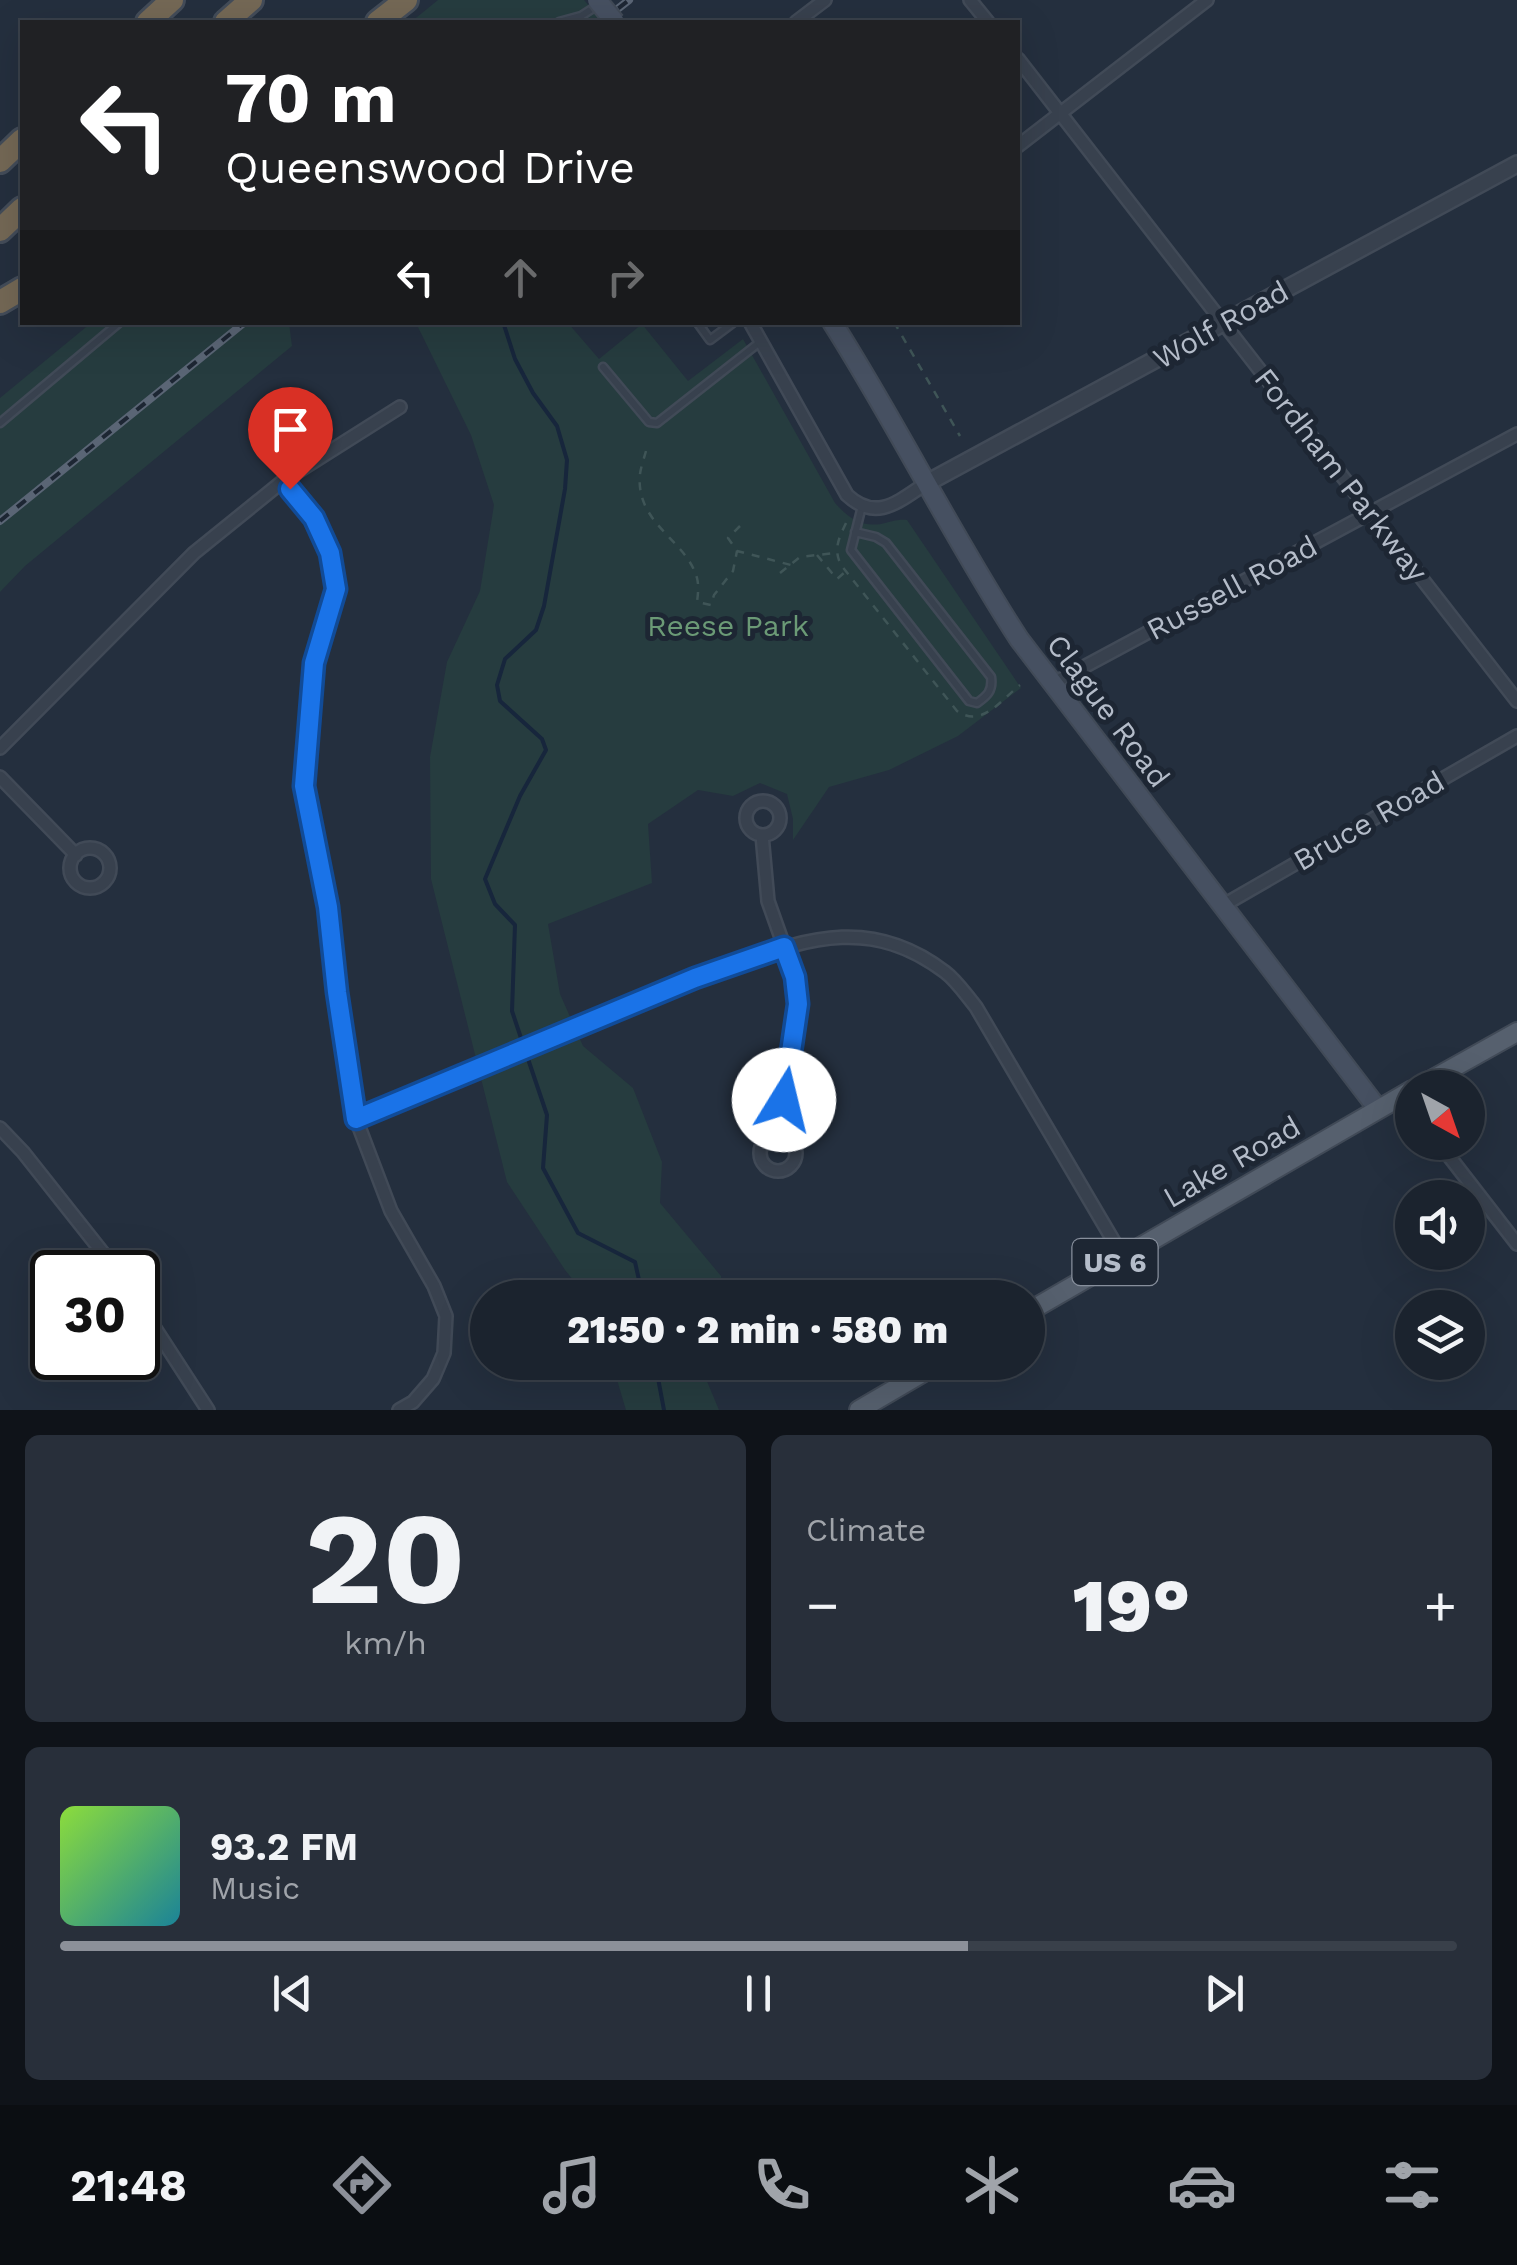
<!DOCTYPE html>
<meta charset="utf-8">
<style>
:root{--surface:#1b232e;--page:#282f3a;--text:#f1f3f6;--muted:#a0a4aa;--line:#39404a;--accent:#8c9099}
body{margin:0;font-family:"Work Sans",sans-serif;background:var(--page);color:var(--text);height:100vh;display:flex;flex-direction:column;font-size:38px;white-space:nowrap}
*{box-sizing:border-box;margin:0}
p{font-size:32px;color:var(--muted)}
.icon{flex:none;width:55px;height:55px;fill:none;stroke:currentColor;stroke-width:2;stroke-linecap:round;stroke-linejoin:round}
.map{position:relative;height:1410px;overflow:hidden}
.sheet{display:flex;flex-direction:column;gap:25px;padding:25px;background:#0f1319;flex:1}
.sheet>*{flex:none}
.top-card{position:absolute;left:20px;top:20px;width:1000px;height:305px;border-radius:0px;box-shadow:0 10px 40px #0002,0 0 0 2px var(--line);background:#202124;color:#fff;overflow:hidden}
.needle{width:65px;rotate:140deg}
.controls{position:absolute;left:1395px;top:1070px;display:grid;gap:20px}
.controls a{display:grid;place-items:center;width:90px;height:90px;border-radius:50%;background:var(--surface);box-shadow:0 10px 40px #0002,0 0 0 2px var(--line);font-size:50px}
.speed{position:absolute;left:30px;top:1250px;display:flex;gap:20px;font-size:50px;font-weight:700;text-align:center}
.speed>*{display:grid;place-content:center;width:130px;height:130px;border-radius:50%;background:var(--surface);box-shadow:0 10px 40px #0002,0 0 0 2px var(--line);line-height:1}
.speed .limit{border:5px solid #111;border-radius:15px;background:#fff;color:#111}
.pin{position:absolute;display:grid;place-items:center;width:85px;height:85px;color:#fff;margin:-102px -42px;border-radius:50% 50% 50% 0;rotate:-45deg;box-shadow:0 0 10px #0007}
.pin .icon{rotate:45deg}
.me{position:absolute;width:110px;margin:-55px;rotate:9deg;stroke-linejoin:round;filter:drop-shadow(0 0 8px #0008)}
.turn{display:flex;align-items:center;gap:35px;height:210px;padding:0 40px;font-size:45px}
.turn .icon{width:130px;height:130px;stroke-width:2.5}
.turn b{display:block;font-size:70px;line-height:85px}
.lanes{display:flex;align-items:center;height:95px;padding:0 40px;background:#0003;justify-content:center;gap:50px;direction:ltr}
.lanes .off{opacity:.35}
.big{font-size:75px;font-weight:800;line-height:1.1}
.sheet .widget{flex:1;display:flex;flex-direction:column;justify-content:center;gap:15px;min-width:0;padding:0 35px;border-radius:15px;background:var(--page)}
.sheet .dial{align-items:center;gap:0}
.dial b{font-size:130px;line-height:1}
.song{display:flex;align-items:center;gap:30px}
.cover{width:120px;height:120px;border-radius:15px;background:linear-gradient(135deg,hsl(90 70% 55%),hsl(190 70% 35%))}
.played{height:10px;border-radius:5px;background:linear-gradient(90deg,var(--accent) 65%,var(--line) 65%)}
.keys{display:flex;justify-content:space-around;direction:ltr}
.heat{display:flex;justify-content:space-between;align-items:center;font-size:55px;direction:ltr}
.sheet .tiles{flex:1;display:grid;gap:25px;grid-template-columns:1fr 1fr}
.widget:last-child{grid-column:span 2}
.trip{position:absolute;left:470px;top:1280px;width:575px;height:100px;border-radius:50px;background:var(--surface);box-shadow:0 10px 40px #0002,0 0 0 2px var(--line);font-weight:800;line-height:100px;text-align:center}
.tab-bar{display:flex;height:160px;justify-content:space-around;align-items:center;background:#0b0e12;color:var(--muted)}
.tab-bar .icon{width:70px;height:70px}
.tab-bar .selected{color:var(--accent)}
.tab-bar b{font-size:45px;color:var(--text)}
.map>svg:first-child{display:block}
.green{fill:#263c3f}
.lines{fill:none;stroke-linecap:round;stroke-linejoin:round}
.stream{stroke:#17263c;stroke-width:4}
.service-casing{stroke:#414a57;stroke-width:11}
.minor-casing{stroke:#414a57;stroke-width:16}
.tertiary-casing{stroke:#414a57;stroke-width:20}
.secondary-casing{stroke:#414a57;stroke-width:22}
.primary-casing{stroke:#414a57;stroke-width:22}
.motorway-casing{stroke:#434c59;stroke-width:28}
.path{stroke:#3f5557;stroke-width:2.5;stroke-dasharray:8 8;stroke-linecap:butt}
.service{stroke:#38414e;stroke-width:6}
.minor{stroke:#38414e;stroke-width:11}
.tertiary{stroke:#38414e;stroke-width:15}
.secondary{stroke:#465061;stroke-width:18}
.primary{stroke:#56606e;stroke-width:18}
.motorway{stroke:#746855;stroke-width:22}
.rail-casing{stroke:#5a6575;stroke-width:8}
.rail{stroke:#1d2633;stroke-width:4;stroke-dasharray:11;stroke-linecap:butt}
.secondary-bridge-casing{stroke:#414a57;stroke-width:22;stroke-linecap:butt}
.secondary-bridge{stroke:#465061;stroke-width:18}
.route-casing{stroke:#114b97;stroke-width:25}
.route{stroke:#1a73e8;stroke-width:18}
.labels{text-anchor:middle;stroke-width:10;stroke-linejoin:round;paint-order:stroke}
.shield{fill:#1d2633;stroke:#878f9c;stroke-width:2.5}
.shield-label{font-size:28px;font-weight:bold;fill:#b4bcc9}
.street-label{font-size:30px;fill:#b4bcc9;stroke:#1d2633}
.park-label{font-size:30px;fill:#6b9a76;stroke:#1d2633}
</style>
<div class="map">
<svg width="1517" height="1410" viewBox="0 0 1517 1410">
<rect width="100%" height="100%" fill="#242f3e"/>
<path class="green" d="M438,0H584L603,22H411Z
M91,323H289L292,346L25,566L0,592V398Z
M416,323H568L599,359L642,324L688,381L743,339L835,503C849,518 860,527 881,524C891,522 897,519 907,520L1021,688L958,736L889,770L829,787L793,840V819L787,794L760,783L733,796L698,790L648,824L652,883L548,924L560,994L583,1046L633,1088L662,1162L660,1203L721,1276V1297H587L565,1270L507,1182L431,879L430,757L447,662L480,591L494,505L471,435Z
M612,1363H704L701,1367L719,1410H626Z"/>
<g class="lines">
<path class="stream" d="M503,322L515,359L533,393L557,426L567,460L565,489L544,606L536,630L505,659L497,685L500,701L542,739L546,750L520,796L485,879L495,904L515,925L512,1011L523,1044
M526,1053L547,1115L543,1168L578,1233L635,1262L643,1298
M655,1362L664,1410"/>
<g class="service-casing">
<path id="service" d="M559,22L581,16L598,5
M697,322L710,340L734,322
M603,367L649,422L657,423L760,342
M0,423L120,322
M855,532L876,537L886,543L991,677C993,691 987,696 977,703L969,701L851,550L862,506"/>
</g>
<g class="minor-casing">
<path id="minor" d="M970,0L988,22
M796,22L825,0
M1018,59L1517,701
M1018,146L1207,0
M750,322L847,495C876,522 898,502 925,484
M283,481L314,517L329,553L336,589L314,663L305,786L328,907L337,992L356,1119L391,1211L434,1286L446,1316L444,1353L433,1379L413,1402L399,1410
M1052,684L1517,434
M0,748L194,553L283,481L400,407
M0,777L76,855
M746 818a17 17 0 1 1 34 0a17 17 0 1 1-34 0Z
M762,835L768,901L795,977L798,1004L779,1136
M70 868a20 20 0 1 1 40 0a20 20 0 1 1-40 0Z
M1222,906L1517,736
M356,1119L724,967C805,940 869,914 945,972C957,981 966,995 976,1007L1123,1257
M0,1128L23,1152L118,1272
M760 1153a18 18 0 1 1 36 0a18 18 0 1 1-36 0Z
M1438,1142L1517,1244
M138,1302L208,1410"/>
</g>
<g class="tertiary-casing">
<path id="tertiary" d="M925,484L1517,164"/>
</g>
<g class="secondary-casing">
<path id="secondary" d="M832,322C898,426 952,536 1019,639L1378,1109"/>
</g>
<g class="primary-casing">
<path id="primary" d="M1417,1088L1517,1032
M1028,1312L1412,1090
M859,1410L941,1362"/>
</g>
<g class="motorway-casing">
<path id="motorway" d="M148,22L172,0
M226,22L251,0
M378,22L406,0
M0,161L22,140
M0,230L22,209
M0,302L22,289"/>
</g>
<path class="path" d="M894,322L960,436
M646,451C644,458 641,467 640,474C635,524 686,539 697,578C699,586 698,594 697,602L711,605L714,595L733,571L737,551
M846,523C839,538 833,549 841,565L957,711C982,728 1000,701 1020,685
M740,526L728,538L737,551L791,565
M817,555L837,579L845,572
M780,573L800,557L835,553"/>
<use href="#service" class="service"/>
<use href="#minor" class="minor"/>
<use href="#tertiary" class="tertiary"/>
<use href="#secondary" class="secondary"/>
<use href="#primary" class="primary"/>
<use href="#motorway" class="motorway"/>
<g class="rail-casing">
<path id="rail" d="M601,22L629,0
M0,521L245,322"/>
</g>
<use href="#rail" class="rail"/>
<g class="secondary-bridge-casing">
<path id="secondary-bridge" d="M597,0L615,22"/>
</g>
<use href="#secondary-bridge" class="secondary-bridge"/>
</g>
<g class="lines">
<g class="route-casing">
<path id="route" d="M290,489L314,518L330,553L336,589L314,663L304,786L328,907L337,992L356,1119L695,978L784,947L795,977L798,1004L784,1100"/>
</g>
<use href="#route" class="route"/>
</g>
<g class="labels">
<rect class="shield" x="1072.5" y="1239" width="85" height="46" rx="8"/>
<g class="shield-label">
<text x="1115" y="1272">US 6</text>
</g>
<g class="street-label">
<text transform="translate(1221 325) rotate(-29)" y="10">Wolf Road</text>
<text transform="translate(1341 475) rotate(52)" y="10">Fordham Parkway</text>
<text transform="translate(1232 588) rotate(-28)" y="10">Russell Road</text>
<text transform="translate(1108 711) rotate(53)" y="10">Clague Road</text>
<text transform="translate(1369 821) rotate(-30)" y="10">Bruce Road</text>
<text transform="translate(1232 1162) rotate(-30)" y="10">Lake Road</text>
</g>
<g class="park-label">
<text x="728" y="636">Reese Park</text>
</g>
</g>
</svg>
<div class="controls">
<a><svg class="needle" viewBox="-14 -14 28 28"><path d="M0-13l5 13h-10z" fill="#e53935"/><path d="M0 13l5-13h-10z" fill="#a0a4aa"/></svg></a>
<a><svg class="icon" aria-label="sound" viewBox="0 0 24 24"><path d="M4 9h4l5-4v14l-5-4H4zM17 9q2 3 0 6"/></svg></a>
<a><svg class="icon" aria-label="layers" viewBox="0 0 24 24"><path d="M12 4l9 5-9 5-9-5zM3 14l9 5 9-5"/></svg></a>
</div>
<div class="speed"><div class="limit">30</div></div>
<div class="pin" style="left:290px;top:489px;background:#d93025"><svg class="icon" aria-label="arrive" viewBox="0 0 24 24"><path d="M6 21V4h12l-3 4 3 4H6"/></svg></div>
<svg class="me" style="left:784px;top:1100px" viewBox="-20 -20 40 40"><circle r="19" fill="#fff"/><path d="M0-13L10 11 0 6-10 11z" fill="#1a73e8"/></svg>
<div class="trip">21:50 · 2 min · 580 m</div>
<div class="top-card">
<div class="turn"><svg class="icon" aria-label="left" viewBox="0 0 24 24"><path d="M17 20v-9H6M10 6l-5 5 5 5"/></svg><div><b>70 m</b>Queenswood Drive</div></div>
<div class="lanes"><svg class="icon" aria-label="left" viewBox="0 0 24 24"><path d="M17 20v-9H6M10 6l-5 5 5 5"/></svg><svg class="icon off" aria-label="ahead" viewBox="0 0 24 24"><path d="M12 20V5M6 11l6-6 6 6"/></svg><svg class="icon off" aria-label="right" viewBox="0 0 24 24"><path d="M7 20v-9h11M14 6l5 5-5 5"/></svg></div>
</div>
</div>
<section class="sheet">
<div class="tiles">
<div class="widget dial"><b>20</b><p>km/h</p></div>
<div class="widget"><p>Climate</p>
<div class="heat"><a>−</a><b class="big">19°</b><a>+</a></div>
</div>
<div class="widget">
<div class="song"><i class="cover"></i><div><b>93.2 FM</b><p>Music</p></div></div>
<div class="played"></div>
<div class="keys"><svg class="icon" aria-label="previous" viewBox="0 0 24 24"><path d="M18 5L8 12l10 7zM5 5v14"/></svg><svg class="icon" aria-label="pause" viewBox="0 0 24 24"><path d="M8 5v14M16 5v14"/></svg><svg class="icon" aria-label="next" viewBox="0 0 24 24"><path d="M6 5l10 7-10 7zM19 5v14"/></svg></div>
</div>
</div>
</section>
<nav class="tab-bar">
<b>21:48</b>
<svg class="icon selected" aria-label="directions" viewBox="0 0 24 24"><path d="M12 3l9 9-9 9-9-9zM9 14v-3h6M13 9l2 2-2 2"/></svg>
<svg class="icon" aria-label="music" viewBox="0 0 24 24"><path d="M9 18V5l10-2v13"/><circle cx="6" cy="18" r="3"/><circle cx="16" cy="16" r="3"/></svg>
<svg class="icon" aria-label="phone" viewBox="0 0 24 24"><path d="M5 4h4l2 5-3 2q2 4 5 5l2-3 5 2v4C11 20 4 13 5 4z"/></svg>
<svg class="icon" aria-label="climate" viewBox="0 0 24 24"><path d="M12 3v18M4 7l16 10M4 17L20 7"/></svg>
<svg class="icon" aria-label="car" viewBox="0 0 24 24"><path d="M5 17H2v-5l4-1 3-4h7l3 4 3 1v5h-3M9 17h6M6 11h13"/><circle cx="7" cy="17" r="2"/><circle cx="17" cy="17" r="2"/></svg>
<svg class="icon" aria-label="filters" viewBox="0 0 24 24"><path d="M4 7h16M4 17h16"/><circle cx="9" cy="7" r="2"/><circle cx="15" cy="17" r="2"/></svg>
</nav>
